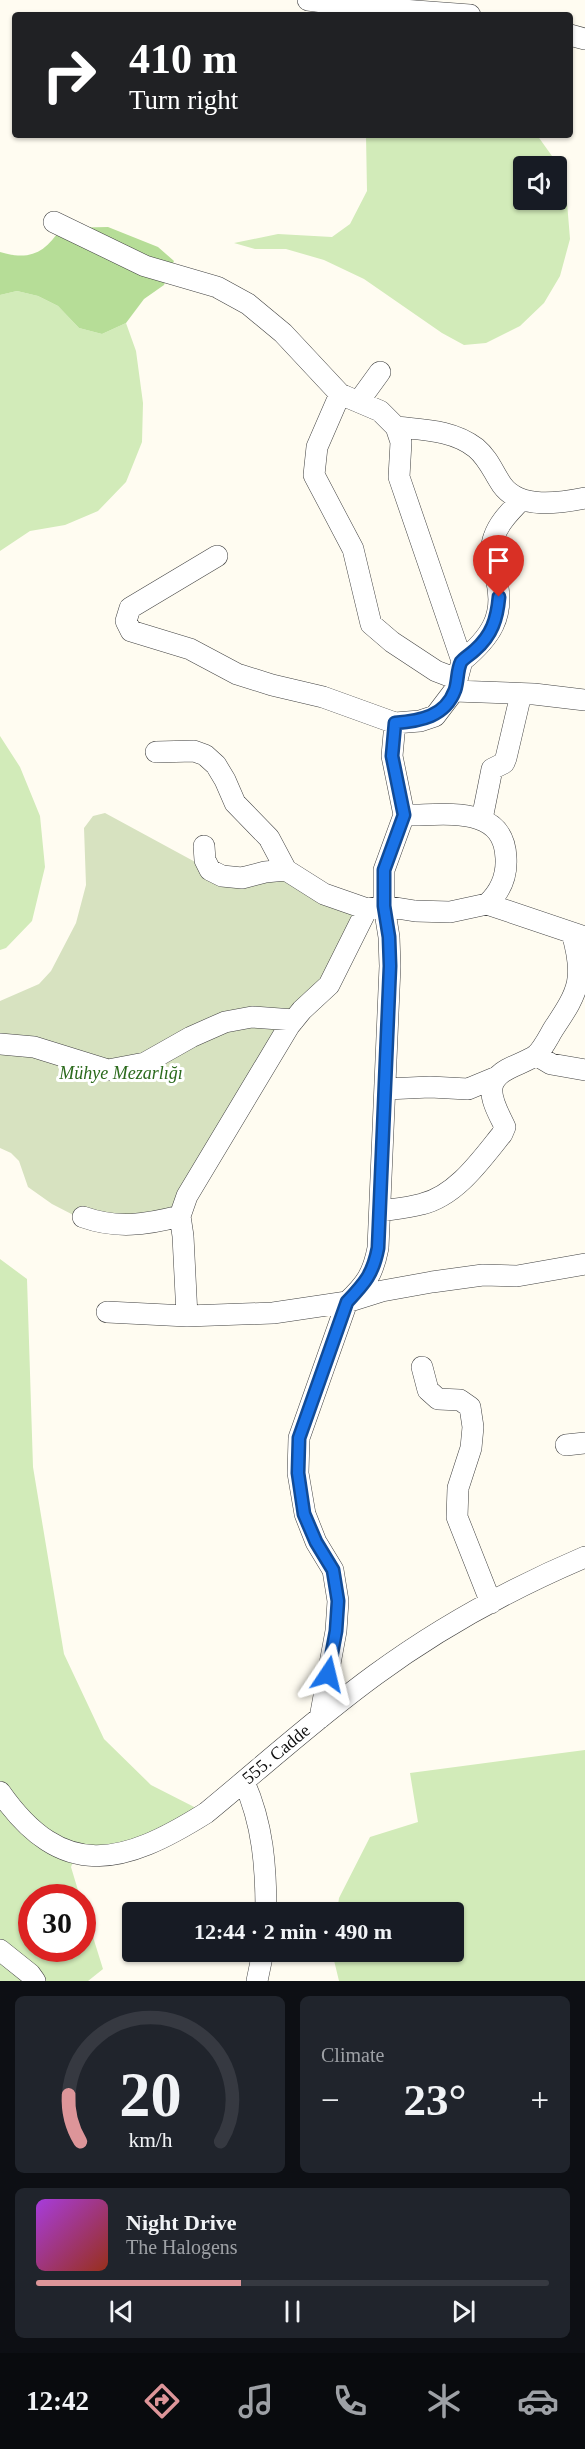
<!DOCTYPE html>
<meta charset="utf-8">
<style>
:root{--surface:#171b24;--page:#20242c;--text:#f1f3f6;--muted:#9ea1a6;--line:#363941;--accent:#dd9599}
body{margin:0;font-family:"Times New Roman",serif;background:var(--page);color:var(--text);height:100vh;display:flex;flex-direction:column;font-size:22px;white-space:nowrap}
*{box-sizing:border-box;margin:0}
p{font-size:20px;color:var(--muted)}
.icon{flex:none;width:33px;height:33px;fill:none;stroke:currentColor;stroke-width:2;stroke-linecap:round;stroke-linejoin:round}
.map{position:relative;height:1981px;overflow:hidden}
.panel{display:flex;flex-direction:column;gap:15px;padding:15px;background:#0d0f14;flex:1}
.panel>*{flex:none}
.hud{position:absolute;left:12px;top:12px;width:561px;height:126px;border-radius:6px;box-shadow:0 2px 4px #0004;background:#202124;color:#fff;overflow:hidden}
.controls{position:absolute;left:513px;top:156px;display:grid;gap:12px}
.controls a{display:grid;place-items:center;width:54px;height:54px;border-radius:6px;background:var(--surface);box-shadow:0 2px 4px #0004;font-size:30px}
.speed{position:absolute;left:18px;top:1884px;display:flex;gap:12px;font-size:30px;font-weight:700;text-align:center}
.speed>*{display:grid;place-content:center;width:78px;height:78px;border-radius:50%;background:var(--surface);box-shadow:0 2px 4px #0004;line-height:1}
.speed .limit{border:9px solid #d22;background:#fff;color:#111}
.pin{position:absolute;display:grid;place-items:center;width:51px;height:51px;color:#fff;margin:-62px -26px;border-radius:50% 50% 50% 0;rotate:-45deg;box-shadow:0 0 6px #0007}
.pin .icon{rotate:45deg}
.me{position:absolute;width:66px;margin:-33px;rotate:10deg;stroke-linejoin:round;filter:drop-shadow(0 0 4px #0008)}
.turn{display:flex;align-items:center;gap:21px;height:126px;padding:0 18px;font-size:27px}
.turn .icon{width:78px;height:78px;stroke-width:2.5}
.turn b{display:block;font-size:42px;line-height:51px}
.big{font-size:45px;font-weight:600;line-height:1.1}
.panel .card{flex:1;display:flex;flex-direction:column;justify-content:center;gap:9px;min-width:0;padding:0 21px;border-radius:9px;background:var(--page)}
.panel .dial{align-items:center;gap:0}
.dial svg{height:156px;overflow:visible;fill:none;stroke:var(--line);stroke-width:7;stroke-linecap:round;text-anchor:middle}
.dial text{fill:var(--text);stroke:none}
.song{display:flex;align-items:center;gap:18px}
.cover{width:72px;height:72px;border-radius:9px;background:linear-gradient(135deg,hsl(280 70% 55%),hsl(10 70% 35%))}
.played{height:6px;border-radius:3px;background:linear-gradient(90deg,var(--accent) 40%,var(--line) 40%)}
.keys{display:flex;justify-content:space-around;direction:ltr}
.heat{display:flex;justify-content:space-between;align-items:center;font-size:33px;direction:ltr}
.panel .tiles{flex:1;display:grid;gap:15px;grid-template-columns:1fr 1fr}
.card:last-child{grid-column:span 2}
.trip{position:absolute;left:122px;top:1902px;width:342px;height:60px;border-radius:6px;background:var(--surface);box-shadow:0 2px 4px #0004;font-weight:600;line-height:60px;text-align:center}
.tabs{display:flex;height:96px;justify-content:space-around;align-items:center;background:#090b0e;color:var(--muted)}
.tabs .icon{width:42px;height:42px}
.tabs .on{color:var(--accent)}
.tabs b{font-size:27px;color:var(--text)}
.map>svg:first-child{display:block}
.green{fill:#d2ebb9;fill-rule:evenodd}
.forest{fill:#b6dd97}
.cemetery{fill:#d7e2c0}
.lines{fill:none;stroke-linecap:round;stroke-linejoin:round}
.minor-casing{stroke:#424242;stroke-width:22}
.minor{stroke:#fff;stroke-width:21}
.route-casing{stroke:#114b97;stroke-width:15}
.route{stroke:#1a73e8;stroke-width:10}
.labels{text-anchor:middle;stroke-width:6;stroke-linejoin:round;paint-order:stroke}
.park-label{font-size:18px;font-style:italic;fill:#2b6a1c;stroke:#fff}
.street-label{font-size:18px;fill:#0f0f0f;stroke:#fff}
</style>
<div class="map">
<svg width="585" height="1981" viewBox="0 0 585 1981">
<rect width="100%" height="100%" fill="#fffcf1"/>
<path class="green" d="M366,135H537L557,163L567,202L570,239L560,276L544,303L520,326L486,343L464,345L442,333L364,279L324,260L286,249H255L234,243L278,234L332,237L350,224L367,191ZM524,166H556V200H524Z
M17,291L38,296L58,306L79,328L102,334L126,323L136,351L143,403L142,442L126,482L98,511L65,525L30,531L0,551V295Z
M0,736L20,767L40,816L45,867L32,921L6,948L0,950Z
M0,1259L27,1279L33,1467L64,1654L104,1739L151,1785L206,1813L176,1831L76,1854L71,1867L80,1897L32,1898V1948H82L83,1905L103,1969L88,1981H0Z
M585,1750V1981H339L332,1952H453V1912H337L339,1898L370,1837L418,1822L410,1773Z"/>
<path class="forest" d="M108,227L158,247L174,261L164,285L144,299L126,323L102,334L79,328L58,306L38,296L17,291L0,295V252C30,261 45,253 61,228Z"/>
<path class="cemetery" d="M105,813L210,870L265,872L367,909L302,1010L180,1216L85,1221L52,1204L28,1187L19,1161L11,1153L0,1148V1001L39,984L51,971L76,923L86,885L84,828L93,816Z"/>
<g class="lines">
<g class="minor-casing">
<path id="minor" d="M308,0L362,7L470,15
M570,35L585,39
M54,222L145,266L217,287L248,304L283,333L340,394L380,411L396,427L401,442L399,477L462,661L454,691
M340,394L317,447L314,475L353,549L371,624L392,642L436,671L457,679
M359,401L380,372
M396,427C424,430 453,430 476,448C489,459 493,472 502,485C520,510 560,503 585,498
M217,556L130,608L126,621L131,631L190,649L237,674L272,685L323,697L395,723L420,721L435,716L454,691L534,694L585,700
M462,661C490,638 506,616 496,578C493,565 489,550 494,537C499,522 511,511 521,500
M156,752L194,751L205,755L216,765L225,780L235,803L269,838L286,870
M404,815C442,816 504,803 506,858C507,876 500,892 487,904
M482,819L492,769L504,763L506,758L521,694
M204,846L205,860L210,870L222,876L242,878L265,872L286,870L324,894L367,909L384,906L415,911L450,912L487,904L585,937
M0,1044L34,1047L108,1070L145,1063L191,1037L225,1022L252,1017L294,1020
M536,1055L551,1064L585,1070
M386,1089L430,1087L468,1089L497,1077
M380,1211C394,1209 408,1208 422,1204C456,1196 481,1160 502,1134L505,1127C500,1116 490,1100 492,1087C496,1068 523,1065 536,1055C543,1049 549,1036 554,1028C579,991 585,978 572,933
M83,1217C117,1229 145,1225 180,1216
M107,1312L187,1316L273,1313L347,1302L382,1291L432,1282L483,1275L517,1276L585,1264
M187,1316L183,1236L180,1216L187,1196L289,1026L302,1010L329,985L367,909
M422,1367L428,1390L438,1399L460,1400L470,1407L473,1427L471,1448L458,1488L457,1517L491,1603
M566,1445L585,1443
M320,1718L336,1631L338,1601L333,1570L316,1542L305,1514L298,1473L299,1438L347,1302C366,1284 373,1274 378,1248L390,966L389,937L384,906V870L404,815L392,756L395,723
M244,1782C263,1824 266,1867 266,1912
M0,1792C63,1882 123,1865 206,1813C262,1767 316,1718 375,1675C439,1628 512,1588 585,1557
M0,1950L30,1974L35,1981
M257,1981L263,1952"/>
</g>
<use href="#minor" class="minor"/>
</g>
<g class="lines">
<g class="route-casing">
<path id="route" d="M328,1674L336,1631L338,1601L333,1570L316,1542L304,1514L298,1473L299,1438L347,1302C365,1283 373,1274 378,1248L390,966L389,937L384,906V870L404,815L392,756L395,723C420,721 445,717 455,690C458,681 457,670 461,662C464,658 471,654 475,650C492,635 497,619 499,597"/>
</g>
<use href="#route" class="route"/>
</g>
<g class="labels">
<g class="park-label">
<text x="121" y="1079">Mühye Mezarlığı</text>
</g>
<g class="street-label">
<text transform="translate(276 1754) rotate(-40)" y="6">555. Cadde</text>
</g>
</g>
</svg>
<div class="controls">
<a><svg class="icon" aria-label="sound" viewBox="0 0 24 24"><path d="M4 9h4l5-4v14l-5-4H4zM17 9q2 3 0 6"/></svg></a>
</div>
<div class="speed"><div class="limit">30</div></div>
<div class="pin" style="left:499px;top:597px;background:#d93025"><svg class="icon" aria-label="arrive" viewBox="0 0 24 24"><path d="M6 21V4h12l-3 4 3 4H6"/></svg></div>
<svg class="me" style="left:328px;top:1674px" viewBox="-20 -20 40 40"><path d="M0-17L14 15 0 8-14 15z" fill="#1a73e8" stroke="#fff" stroke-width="4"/></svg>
<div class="trip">12:44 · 2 min · 490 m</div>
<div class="hud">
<div class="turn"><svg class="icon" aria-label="right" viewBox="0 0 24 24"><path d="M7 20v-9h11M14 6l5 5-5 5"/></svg><div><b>410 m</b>Turn right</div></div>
</div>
</div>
<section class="panel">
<div class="tiles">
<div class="card dial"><svg viewBox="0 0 100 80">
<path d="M14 69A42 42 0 1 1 86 69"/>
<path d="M14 69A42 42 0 0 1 8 45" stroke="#dd9599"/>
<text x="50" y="56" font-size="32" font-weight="700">20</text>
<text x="50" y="72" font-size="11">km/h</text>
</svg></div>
<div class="card"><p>Climate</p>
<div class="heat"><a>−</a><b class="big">23°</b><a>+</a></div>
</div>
<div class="card">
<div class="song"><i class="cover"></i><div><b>Night Drive</b><p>The Halogens</p></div></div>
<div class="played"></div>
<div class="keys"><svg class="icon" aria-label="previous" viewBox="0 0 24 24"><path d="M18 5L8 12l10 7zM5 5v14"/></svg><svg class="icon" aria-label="pause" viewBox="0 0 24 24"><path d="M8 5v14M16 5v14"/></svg><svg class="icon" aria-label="next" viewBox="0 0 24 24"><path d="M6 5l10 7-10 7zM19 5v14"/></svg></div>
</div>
</div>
</section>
<nav class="tabs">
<b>12:42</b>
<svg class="icon on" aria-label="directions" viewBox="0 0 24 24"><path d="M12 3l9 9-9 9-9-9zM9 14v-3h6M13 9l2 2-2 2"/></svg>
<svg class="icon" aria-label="music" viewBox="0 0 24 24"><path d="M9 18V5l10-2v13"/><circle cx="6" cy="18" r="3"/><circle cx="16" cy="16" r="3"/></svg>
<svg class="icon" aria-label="phone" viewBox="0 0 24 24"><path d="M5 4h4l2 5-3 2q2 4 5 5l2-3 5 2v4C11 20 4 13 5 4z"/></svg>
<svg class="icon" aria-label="climate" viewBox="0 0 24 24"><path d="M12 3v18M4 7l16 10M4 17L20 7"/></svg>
<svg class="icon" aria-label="car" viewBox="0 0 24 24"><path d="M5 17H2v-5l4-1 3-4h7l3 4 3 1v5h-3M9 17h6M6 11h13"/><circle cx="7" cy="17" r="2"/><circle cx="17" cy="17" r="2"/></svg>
</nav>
